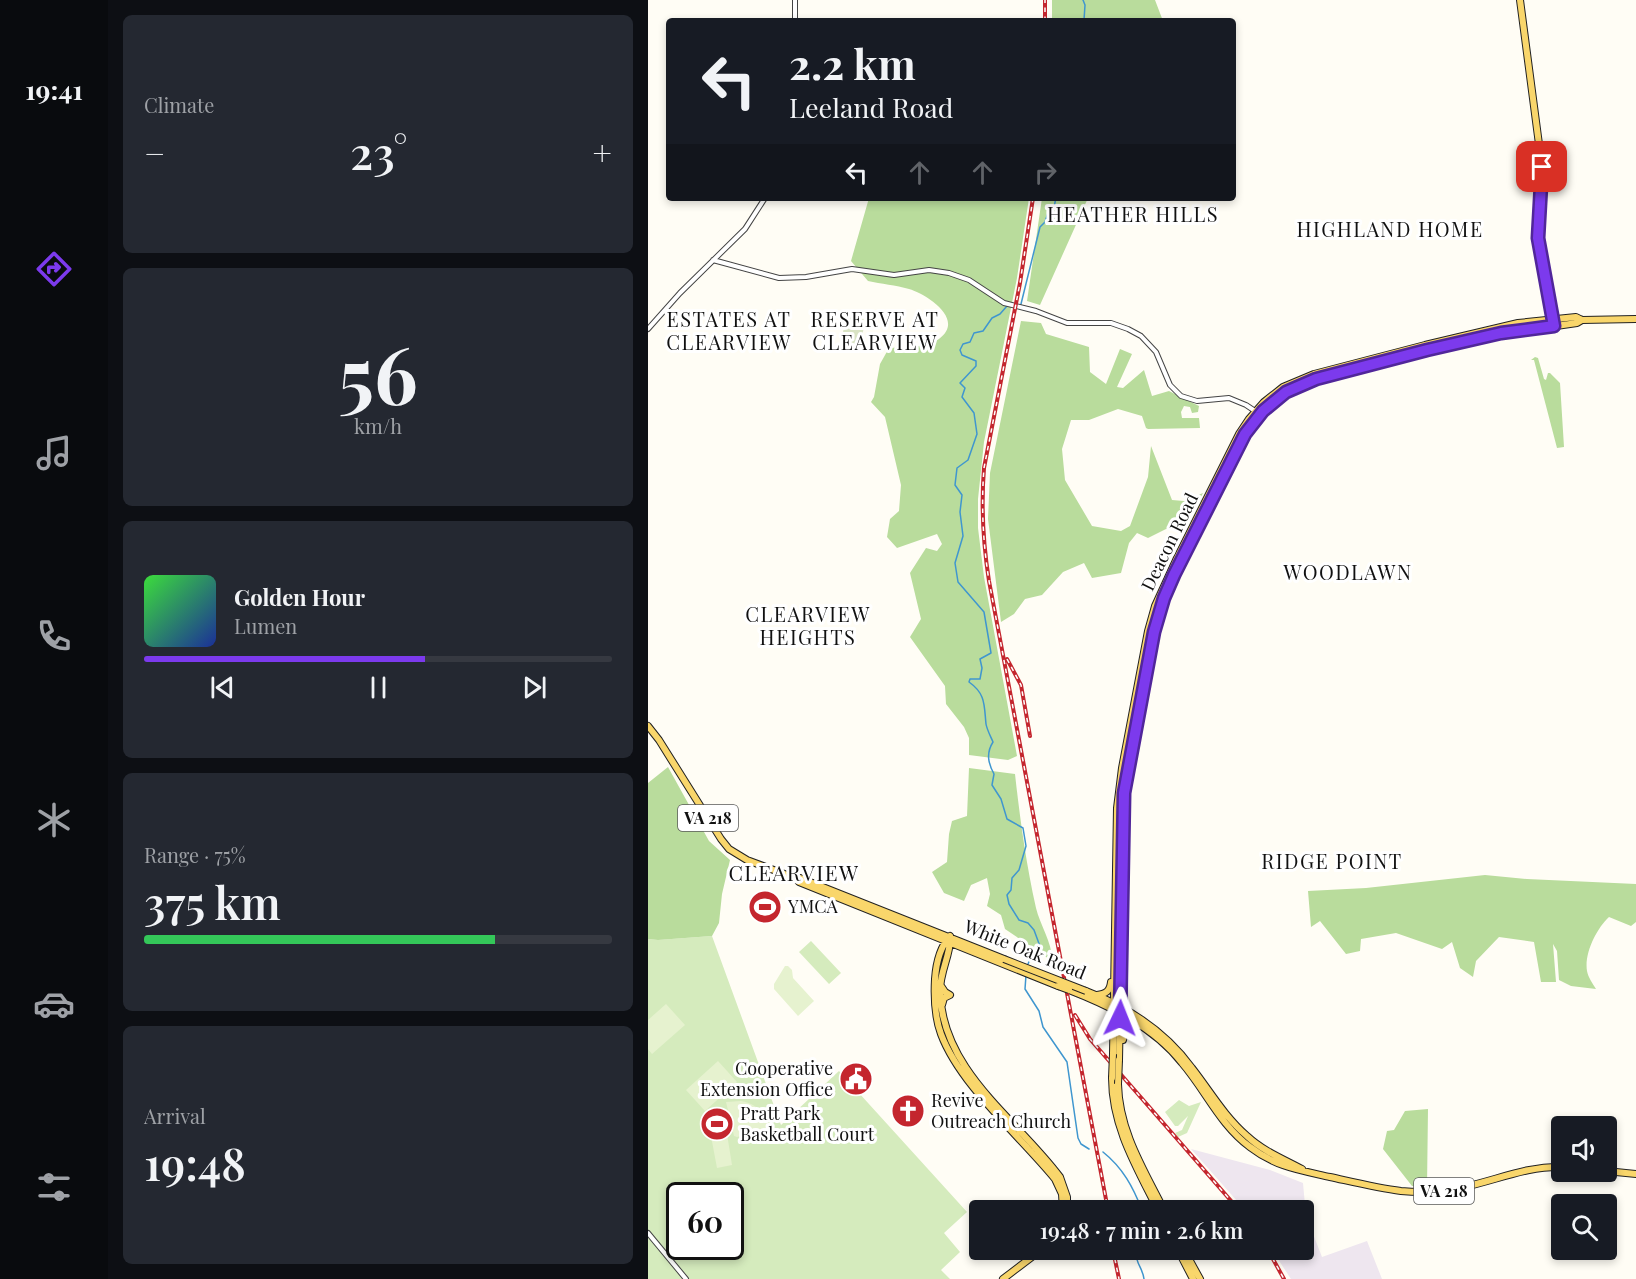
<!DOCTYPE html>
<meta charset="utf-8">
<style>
:root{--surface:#171b24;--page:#242831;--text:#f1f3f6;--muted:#9ea1a6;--line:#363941;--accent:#7c3aed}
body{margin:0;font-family:"Playfair Display",serif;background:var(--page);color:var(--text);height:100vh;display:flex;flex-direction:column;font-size:22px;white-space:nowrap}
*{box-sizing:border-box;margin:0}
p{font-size:20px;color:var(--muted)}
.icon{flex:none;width:33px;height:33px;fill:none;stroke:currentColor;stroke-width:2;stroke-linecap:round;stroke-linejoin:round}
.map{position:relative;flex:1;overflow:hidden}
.drawer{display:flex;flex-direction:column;gap:15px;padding:15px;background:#0d0f14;width:540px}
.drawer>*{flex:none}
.guide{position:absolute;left:18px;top:18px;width:570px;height:183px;border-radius:6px;box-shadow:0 3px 9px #0003;background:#171b24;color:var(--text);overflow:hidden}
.buttons{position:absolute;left:903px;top:1116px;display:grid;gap:12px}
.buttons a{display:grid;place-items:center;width:66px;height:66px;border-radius:6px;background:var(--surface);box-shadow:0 3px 9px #0003;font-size:30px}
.speed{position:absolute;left:18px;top:1182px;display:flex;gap:12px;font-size:30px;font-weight:700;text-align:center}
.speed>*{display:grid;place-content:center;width:78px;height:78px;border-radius:50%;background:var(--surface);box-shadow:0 3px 9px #0003;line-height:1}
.speed .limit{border:3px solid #111;border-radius:9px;background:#fff;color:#111}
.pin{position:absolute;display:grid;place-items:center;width:51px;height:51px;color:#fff;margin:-26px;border-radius:12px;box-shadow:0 3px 9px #0006}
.me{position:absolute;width:66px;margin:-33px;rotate:2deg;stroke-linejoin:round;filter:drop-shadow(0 0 4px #0008)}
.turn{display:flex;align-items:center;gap:21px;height:126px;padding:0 24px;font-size:27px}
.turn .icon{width:78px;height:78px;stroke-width:2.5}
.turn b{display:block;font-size:42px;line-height:51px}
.lanes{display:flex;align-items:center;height:57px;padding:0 24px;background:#0003;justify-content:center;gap:30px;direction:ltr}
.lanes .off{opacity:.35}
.big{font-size:45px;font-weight:600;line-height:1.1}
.drawer .widget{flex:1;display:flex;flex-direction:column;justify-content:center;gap:9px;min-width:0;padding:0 21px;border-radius:9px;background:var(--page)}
.drawer .dial{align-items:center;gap:0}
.dial b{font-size:78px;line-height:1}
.song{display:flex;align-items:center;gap:18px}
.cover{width:72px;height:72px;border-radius:9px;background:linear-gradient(135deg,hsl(120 70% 55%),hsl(230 70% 35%))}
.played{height:6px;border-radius:3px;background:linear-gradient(90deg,var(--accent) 60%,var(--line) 60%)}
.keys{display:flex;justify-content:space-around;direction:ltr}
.heat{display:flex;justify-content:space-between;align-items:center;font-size:33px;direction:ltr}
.charge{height:9px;border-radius:4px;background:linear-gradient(90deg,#34c759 75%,var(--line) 0)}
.trip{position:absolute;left:321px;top:1200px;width:345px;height:60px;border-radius:6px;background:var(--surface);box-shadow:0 3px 9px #0003;font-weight:600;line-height:60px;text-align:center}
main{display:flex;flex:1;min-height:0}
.dock{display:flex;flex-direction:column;width:108px;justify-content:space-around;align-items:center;background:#090b0e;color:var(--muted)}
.dock .icon{width:42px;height:42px}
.dock .active{color:var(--accent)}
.dock b{font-size:27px;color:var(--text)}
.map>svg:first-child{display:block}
.industrial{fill:#eee6ef}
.green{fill:#d5ebbd;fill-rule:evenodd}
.forest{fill:#b9dc9c}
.cemetery{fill:#d9e3c4}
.pitch{fill:#e6f2cf}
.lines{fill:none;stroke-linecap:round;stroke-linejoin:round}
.stream{stroke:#3f96cf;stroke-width:1.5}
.minor-casing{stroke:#444;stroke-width:6}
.major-casing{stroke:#222;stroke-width:8}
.minor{stroke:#fff;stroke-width:4}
.major{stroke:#f9d66b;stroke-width:6}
.rail-casing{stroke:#c4262e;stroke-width:4}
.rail{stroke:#fff;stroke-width:1.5;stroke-dasharray:4.5;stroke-linecap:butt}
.major-bridge-casing{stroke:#222;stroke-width:8;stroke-linecap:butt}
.major-bridge{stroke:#f9d66b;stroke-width:6}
.route-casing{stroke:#51269a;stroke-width:15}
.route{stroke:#7c3aed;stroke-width:10}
.labels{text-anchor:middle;stroke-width:6;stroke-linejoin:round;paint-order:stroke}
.shield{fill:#fff;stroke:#585858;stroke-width:1.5}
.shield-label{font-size:16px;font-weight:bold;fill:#111}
.street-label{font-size:18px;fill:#111;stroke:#fff}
.poi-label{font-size:18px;fill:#111;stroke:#fff;text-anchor:start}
.neighbourhood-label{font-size:20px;letter-spacing:1.5px;fill:#111;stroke:#fff}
.quarter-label{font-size:21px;letter-spacing:1.5px;fill:#111;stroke:#fff}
</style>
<main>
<nav class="dock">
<b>19:41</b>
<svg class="icon active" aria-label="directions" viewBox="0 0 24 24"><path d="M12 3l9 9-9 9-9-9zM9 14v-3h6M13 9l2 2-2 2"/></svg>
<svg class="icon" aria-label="music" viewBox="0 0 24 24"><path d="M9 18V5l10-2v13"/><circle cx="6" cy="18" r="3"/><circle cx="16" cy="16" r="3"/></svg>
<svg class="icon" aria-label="phone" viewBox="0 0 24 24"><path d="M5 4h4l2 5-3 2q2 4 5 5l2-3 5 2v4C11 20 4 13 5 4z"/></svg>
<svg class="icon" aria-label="climate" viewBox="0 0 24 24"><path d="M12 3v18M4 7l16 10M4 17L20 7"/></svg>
<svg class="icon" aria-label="car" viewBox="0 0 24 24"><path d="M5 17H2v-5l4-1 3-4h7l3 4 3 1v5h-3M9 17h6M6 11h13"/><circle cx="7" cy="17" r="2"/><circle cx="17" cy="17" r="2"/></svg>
<svg class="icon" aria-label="filters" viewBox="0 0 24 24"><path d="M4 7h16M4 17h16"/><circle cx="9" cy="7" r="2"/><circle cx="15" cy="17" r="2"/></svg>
</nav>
<section class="drawer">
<div class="widget"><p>Climate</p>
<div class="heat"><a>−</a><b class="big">23°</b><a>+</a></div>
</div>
<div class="widget dial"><b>56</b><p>km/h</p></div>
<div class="widget">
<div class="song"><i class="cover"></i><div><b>Golden Hour</b><p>Lumen</p></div></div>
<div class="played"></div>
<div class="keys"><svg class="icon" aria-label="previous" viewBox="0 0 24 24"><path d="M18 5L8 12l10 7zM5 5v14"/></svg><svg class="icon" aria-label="pause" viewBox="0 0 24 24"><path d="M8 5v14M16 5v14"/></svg><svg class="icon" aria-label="next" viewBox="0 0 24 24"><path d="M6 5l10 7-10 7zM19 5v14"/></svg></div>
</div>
<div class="widget"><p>Range · 75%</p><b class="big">375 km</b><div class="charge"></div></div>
<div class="widget"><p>Arrival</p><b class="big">19:48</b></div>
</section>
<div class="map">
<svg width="988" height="1279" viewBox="0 0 988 1279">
<rect width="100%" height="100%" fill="#fffdf5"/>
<path class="industrial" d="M543,1149L622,1170L655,1183L658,1216L674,1257L719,1241L734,1279H643L624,1250H656V1210H597Z"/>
<path class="green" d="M64,936L133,1125L191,1071L319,1212L296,1233L312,1252L293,1270L302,1279H0V939L10,940ZM32,1196H82V1246H32Z
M163,941L193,973L181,984L151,952Z
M531,1100L541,1106L553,1102L539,1133L530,1137L527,1133L534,1130L540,1116L530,1126H527L517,1112Z"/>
<path class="forest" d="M404,0H507L515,21H404Z
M221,198H381L369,278L336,442L330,499V528L336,577L369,756L360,760L321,755V738L316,727L298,704L297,686L262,637L273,619L262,573L278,548L289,551L294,544L289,534L249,548L239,537L242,519L251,511L253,485L237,417L223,402L226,397L232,364L241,348C256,347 278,348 291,339C318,319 278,294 261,289C248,285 233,284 220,281L203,261Z
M394,198H440L392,305L379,301Z
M373,321L393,323L398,334L441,347L442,372L458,384L472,349L484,354L469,387L475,388L496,370L504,396L521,391L551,406L550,412L544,413L542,407L536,406L533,412L534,418H551L552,428L500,429L498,428L494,416L470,409L441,420H423L414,449L417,480L444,526L473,531L482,526L500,477L503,446L524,500L536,501L555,493L542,517L530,522L524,518L520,528L500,538L489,533L481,543L473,573L444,578L436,563L415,572L394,595L377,599L366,614L353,622L340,519L342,473Z
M887,357L890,358L896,379L898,380L900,373H902L912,383L916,447L909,448L886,360H883Z
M20,767L61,841L82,860L74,894L71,923L64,936L10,940L0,939V783Z
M321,768L367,774C372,819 378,863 388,908C392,925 405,944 404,961L357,929L353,915L339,906L342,894L339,878L323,885L316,901L296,893L284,872L299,862L301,834L304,821L319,816Z
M837,875L879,879L988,884V922L983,926L961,917C949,928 936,953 939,971C940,977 945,984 948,989L923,986L911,980L909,951L905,944L908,982H893L886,942L851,937L828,961L825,977L812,968L804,942L794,949L748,933L713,939L712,951L698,954L672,921L663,927L660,891L718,888Z
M780,1109L779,1187L764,1186L735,1149L739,1131L746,1130L757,1111Z"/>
<path class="cemetery" d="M198,316L215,319L217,321L212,348L193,343Z"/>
<path class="pitch" d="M137,966H140L144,970L145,978L166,1001L150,1016L126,989V984Z
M18,1004L37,1025L4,1054L0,1049V1020Z
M70,1061L89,1082L57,1111L38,1090Z
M93,1101C109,1104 118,1113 122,1129L89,1137L86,1136L78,1102Z
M79,1134L84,1165L69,1168L63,1136Z"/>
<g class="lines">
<path class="stream" d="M425,21L436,20L437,5L435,0
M373,304L392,227L397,222L402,207H406L408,198
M359,306L352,314L344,318L335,331L326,333L322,342L315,344L312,350L314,355L328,361V366L312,383L317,388L314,397L326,413L329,434L320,460L309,468L307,485L314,495L312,512L315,536L307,563L310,582L336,612L343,653L332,659L334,668L332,679H322L321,682C338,694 336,705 338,724C339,730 343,737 345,742C338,753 340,763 346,774L344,785L353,799L359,819L375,828L378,846L371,870L364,878L363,890L359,895L361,904L371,920L380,923L386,930L393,949L385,952L380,964
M378,975L377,989L391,1011L395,1027L419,1062L430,1138L433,1144L441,1149
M455,1152C475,1168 485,1187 494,1210
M489,1250C486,1262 495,1268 496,1279"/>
<g class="minor-casing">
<path id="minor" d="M147,21V0
M65,260L131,278L158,277L204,269L246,275L281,270L301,273L321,280L356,303L388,311L419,323H463L480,329L493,336L508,352L522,385L533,396L549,401L581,398L598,405L607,411
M0,329L32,293L97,229L117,198
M0,1233L38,1279"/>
</g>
<g class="major-casing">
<path id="major" d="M872,0L894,167L890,239L905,320
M0,726L11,740L73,839L81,849L99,860L147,878L151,882L410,986
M147,878H152L356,959
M302,936C292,947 288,965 287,979C286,997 287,1018 293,1034C312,1085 372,1136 407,1179L414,1194L415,1210
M302,940C302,956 291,974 292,993C295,1072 369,1119 412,1177L419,1197V1210
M293,986L297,992L302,995L296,998L294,1005
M421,990C462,1006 506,1027 534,1063C558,1091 572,1125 602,1147C628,1167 651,1170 682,1177C705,1182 729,1188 753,1191C774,1193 796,1192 816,1187C849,1180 879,1166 914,1167
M438,991C480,1007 517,1031 544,1068C562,1091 576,1116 599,1136C615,1151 635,1159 654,1169
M449,995C458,994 462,991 463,982
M475,1040L477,1029L482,1026H490
M465,1054L469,808L474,768L500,631L507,606L529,558L591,434L601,419L616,402L635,387L666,374L777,345L870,323L928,317L934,320L988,319
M471,1060L476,793L504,638L518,593L597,434C614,407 638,390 668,379L832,337L929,323L934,320
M464,1078C464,1127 489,1168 510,1210
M470,1084C471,1131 496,1170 516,1210
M958,1171L988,1174
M530,1250L545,1279
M536,1250L552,1279
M355,1279L393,1250"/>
</g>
<use href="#minor" class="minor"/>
<use href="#major" class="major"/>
<g class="rail-casing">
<path id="rail" d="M397,21V0
M385,198L372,283L336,468C333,506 335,543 341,581L460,1210
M359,659L373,685L382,736
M427,1015L442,1039L591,1210
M465,1250L471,1279
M620,1250L636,1279"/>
</g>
<use href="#rail" class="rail"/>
<g class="major-bridge-casing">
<path id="major-bridge" d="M356,959L438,991
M410,986L421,990
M464,1078L465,1054
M470,1084L471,1060"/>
</g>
<use href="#major-bridge" class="major-bridge"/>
</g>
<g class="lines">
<g class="route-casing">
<path id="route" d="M472,1018L476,793L506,632L516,598L526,575L597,434L615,411L638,392L668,379L779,350L853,333L906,326L890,238L894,167"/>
</g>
<use href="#route" class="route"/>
</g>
<defs>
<g id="stadium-disc" transform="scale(1.725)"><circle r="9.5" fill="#c4262e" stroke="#fff"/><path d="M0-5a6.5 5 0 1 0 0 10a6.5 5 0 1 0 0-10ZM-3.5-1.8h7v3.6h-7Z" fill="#fff"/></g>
<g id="civic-disc" transform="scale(1.725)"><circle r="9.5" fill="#c4262e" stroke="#fff"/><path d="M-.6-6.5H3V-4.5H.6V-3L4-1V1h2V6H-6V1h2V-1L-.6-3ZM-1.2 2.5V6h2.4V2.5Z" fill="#fff"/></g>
<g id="church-disc" transform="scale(1.725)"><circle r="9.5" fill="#c4262e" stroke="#fff"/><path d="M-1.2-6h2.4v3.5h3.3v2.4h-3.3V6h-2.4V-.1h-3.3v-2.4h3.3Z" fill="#fff"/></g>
</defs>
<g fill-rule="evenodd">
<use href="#stadium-disc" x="117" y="907"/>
<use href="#civic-disc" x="208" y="1079"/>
<use href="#church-disc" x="260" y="1111"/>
<use href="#stadium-disc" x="69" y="1124"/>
</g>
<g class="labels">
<g class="shield">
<rect x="30" y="805" width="60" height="26" rx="4.5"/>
<rect x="766" y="1178" width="60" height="26" rx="4.5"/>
</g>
<g class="shield-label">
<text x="60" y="824">VA 218</text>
<text x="796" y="1197">VA 218</text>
</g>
<g class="street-label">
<text transform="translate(522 542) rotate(-64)" y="6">Deacon Road</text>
<text transform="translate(377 950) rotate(22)" y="6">White Oak Road</text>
</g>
<g class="poi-label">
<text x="140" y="913">YMCA</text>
<text x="185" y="1075" text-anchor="end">Cooperative<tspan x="185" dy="21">Extension Office</tspan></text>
<text x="283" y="1107">Revive<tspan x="283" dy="21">Outreach Church</tspan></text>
<text x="92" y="1120">Pratt Park<tspan x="92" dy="21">Basketball Court</tspan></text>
</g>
<g class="neighbourhood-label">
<text x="485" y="222">HEATHER HILLS</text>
<text x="742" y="237">HIGHLAND HOME</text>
<text x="81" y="327">ESTATES AT<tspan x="81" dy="23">CLEARVIEW</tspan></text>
<text x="227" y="327">RESERVE AT<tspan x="227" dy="23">CLEARVIEW</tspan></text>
<text x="700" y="580">WOODLAWN</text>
<text x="160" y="622">CLEARVIEW<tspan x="160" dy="23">HEIGHTS</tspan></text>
<text x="684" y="869">RIDGE POINT</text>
</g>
<g class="quarter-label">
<text x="146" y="881">CLEARVIEW</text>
</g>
</g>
</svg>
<div class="buttons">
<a><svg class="icon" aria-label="sound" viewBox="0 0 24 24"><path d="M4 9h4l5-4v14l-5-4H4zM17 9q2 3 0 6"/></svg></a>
<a><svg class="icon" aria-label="search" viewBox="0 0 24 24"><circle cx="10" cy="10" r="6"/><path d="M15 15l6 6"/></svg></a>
</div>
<div class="speed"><div class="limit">60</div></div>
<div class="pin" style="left:894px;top:167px;background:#d93025"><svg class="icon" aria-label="arrive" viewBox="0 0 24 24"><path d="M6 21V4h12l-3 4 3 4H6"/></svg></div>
<svg class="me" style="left:472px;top:1018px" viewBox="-20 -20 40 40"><path d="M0-17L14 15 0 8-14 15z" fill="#7c3aed" stroke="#fff" stroke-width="4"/></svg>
<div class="trip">19:48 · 7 min · 2.6 km</div>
<div class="guide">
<div class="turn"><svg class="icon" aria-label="left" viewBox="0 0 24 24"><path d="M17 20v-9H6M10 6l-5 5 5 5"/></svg><div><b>2.2 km</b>Leeland Road</div></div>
<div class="lanes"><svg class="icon" aria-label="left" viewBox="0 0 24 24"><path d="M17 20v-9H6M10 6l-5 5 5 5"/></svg><svg class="icon off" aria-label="ahead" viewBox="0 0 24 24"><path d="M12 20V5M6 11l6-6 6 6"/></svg><svg class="icon off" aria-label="ahead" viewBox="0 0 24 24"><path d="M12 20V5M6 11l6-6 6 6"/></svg><svg class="icon off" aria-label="right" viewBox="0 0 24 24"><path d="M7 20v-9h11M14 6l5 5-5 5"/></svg></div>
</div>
</div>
</main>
